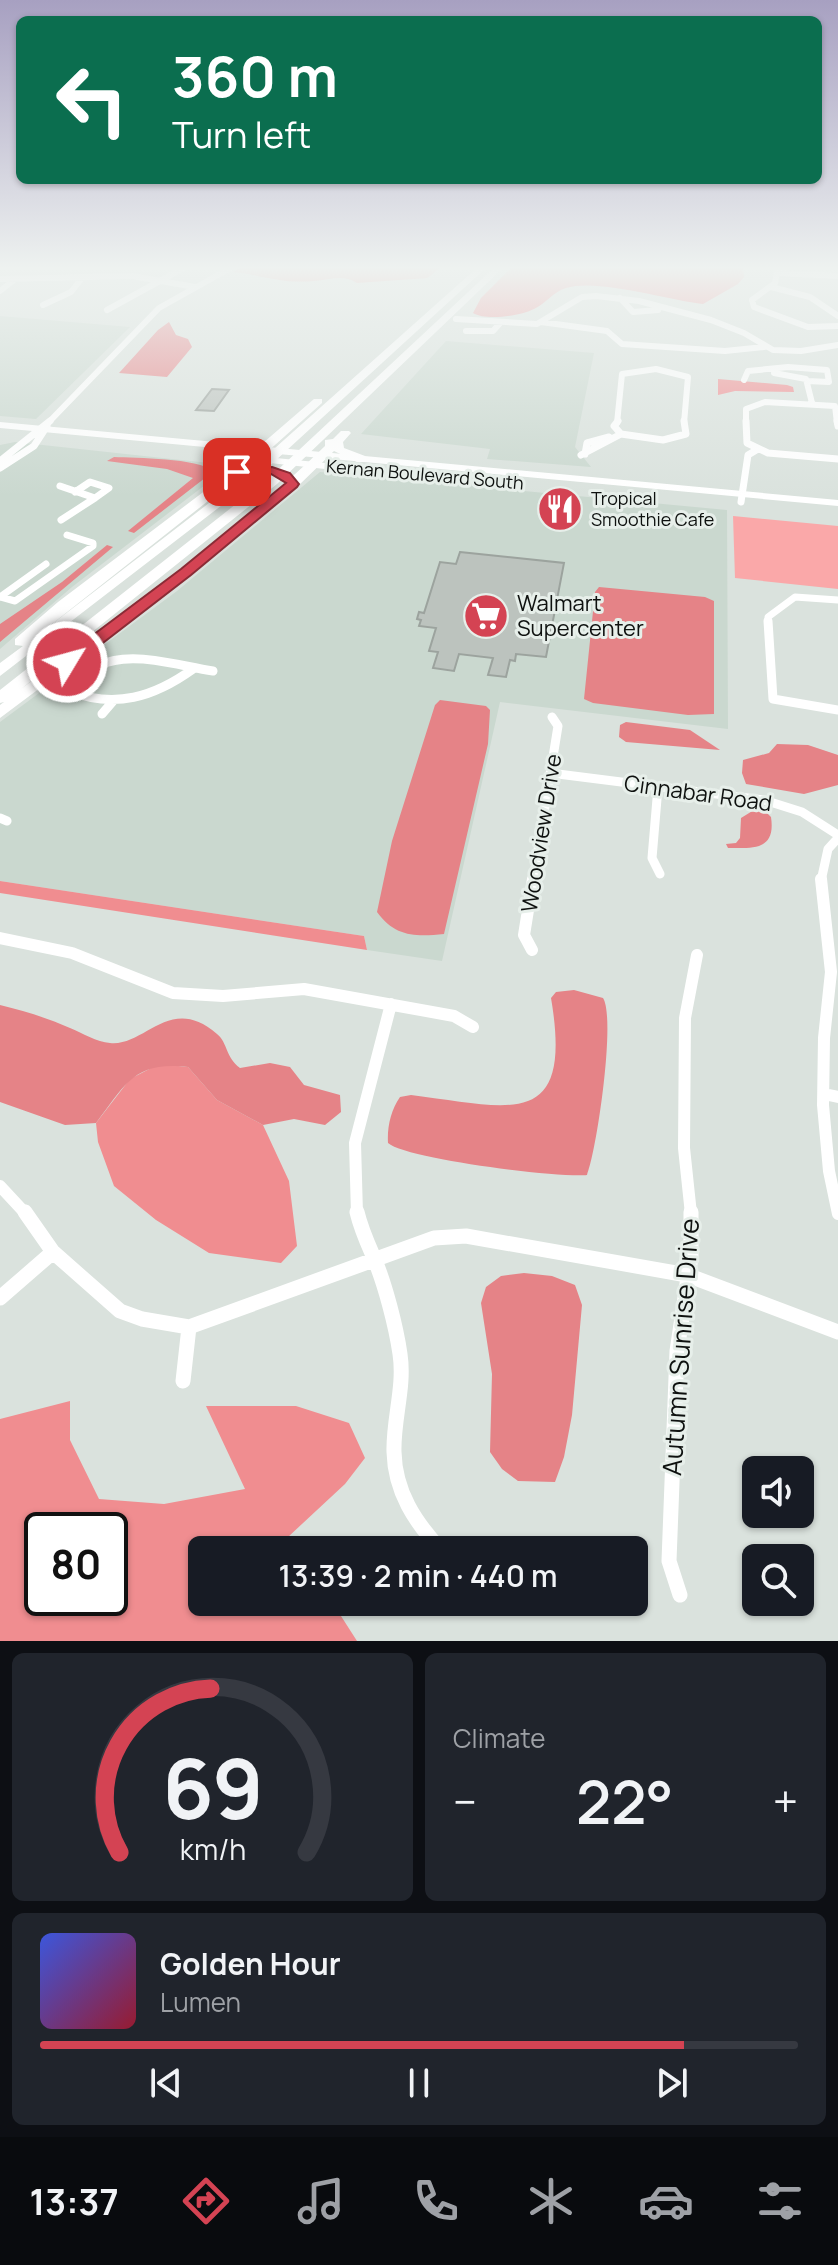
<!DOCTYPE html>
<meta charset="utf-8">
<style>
:root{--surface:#171b24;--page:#20242c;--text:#f1f3f6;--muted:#9ea1a6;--line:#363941;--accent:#d44353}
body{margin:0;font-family:Manrope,sans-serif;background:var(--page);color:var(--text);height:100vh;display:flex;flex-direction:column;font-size:30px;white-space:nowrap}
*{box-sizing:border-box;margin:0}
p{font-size:26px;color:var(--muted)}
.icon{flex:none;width:44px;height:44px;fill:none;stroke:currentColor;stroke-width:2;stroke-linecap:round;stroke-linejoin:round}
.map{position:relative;height:1641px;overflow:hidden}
.sheet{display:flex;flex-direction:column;gap:12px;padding:12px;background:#0d0f14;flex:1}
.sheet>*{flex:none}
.guide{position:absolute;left:16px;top:16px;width:806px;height:168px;border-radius:12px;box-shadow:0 2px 6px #0004;background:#0b6e4f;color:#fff;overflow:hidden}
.buttons{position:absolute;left:742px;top:1456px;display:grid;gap:16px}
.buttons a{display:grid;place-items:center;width:72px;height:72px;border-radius:12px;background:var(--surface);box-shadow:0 2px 6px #0004;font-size:40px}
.speed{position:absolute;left:24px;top:1512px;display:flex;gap:16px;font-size:40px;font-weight:700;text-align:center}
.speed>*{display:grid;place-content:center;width:104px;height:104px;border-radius:50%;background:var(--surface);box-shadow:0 2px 6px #0004;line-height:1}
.speed .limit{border:4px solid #111;border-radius:12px;background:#fff;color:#111}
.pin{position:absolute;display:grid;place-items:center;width:68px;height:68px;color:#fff;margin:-34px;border-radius:16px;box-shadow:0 4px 12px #0006}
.me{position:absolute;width:88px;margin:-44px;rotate:53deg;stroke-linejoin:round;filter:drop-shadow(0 0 6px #0008)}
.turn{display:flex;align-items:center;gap:28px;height:168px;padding:0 24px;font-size:36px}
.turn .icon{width:104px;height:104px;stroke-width:2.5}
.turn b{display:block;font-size:56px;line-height:68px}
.big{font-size:60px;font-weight:600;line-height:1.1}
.sheet .widget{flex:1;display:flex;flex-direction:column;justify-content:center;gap:12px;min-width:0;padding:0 28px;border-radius:12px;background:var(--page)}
.sheet .dial{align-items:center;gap:0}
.dial svg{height:208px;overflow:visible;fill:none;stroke:var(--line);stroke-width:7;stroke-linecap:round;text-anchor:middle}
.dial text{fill:var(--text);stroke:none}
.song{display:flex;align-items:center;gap:24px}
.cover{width:96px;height:96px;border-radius:12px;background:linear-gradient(135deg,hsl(230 70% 55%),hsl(350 70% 35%))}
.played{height:8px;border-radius:4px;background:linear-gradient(90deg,var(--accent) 85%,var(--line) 85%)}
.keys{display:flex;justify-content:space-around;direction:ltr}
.heat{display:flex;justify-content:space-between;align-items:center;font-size:44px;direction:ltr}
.sheet .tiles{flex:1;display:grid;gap:12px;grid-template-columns:1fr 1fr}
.widget:last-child{grid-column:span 2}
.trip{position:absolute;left:188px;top:1536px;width:460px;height:80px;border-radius:12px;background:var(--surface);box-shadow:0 2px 6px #0004;font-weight:600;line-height:80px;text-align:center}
.tabs{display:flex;height:128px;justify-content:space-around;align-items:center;background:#090b0e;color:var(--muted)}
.tabs .icon{width:56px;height:56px}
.tabs .on{color:var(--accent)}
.tabs b{font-size:36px;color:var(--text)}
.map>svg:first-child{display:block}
.built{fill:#cad8cf}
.green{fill:#faa8a9}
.forest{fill:#f08d90;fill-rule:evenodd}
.water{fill:#e58387}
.building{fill:#bcc3be;stroke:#9ca39e;stroke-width:2}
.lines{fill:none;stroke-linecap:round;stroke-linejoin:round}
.street-far4{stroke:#fff;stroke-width:6}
.street-far3{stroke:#fff;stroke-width:7}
.street-far2{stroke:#fff;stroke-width:9}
.street-far1{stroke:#fff;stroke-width:12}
.street{stroke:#fff;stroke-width:15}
.primary{fill:#fff;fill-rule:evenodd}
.highway{fill:#fff;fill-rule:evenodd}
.route{fill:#d44353;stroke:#8a2c36;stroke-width:2}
.labels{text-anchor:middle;stroke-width:6;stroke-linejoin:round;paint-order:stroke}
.far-street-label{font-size:18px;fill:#0e110f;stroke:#e7efea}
.far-poi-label{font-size:18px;fill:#0e110f;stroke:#e7efea;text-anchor:start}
.poi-label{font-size:22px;fill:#0e110f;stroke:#e7efea;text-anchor:start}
.street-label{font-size:22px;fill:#0e110f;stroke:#e7efea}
.near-street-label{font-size:26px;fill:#0e110f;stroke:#e7efea}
</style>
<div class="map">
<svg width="838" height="1641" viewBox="0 0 838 1641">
<rect width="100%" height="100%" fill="#dae2dd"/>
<path class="built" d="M0,316L130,327L36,419L0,416Z
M446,341L594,353L575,447L591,467L487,459L490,449L361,434Z
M15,442L218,464L222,472L72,587L0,649V445Z
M320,472L727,510L728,729L500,702L442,961L367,950L364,936L0,881V722L177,591Z"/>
<path class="green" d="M733,516L838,526V589L735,578Z"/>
<path class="forest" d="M244,266H443L427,278L357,283C343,274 330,280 314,281C282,284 263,275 233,272Z
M513,266H743L744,277L738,284L703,304C668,300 597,278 566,288C553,292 545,304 534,309C520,316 486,321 473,313L481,298Z
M718,379L787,385L793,387L794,392L735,391L718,395Z
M0,881L364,936L367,950L0,893Z
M159,1064L188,1067L217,1100L263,1125L289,1181L297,1246L281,1263L209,1253L156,1220L114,1186L98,1142L96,1123L130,1079Z
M70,1401V1440L99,1499L164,1504L245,1489L206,1406H296L349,1423L365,1458L345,1484L288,1537L297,1550H202V1602H332L357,1641H0V1419ZM42,1530H110V1598H42Z"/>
<path class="water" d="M169,322L176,335L188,339L192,347L167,377L119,373L158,330Z
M114,457C136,458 197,458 214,471L134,533L128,531L193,478L167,469L107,461Z
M107,545L113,547L0,642V624L62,582Z
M599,587L705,597L714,601V714L688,715L593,703L584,699L595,592Z
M440,700L486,706L490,710L488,744L444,934C416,937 395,937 377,912L392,841L435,705Z
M626,722L690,730L720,750L626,742L619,737L620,725Z
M777,744L808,745L838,755V785L804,794L746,784L742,773L743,760L769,753Z
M754,810L765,811L771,817C776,851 753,848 728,848L726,844L736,843L740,838L741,818Z
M574,990L603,998C616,1018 597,1150 587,1175C558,1178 406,1159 388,1143C387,1127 391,1110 400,1097L411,1095C509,1107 574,1133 551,998L556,992Z
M0,1005C25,1011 47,1018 70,1028C82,1033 97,1042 110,1043C145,1047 170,993 217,1034C228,1043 225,1057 240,1068L270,1063L290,1067L304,1085L340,1095L341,1112L325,1125L294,1119L263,1125L217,1100L188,1067C134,1061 126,1084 96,1123L65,1125L0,1102Z
M524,1273L552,1276L575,1285L582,1305L572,1415L564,1457L555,1482L518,1481L502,1469L490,1452L492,1374L481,1303L486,1287L501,1276Z"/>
<path class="building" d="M212,389L229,390L214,411L196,410Z
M460,552L564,563L546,657L516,654L515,661L510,660L506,677L488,675L493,658L459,654L454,671L433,668L438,652L429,651L436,628L419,626L421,620L417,619L419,612L424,613L440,562L456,564Z"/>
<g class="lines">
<path class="street-far4" d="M778,266L775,283L752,300L754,307L808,327L838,326
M777,273L838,276
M0,279L132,276L195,287
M771,287L810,297L838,316
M0,291L14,280
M620,298L633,312L658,310
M43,305L71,292L82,278
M107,310L187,266
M456,319L537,324L582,297L596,296L639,301L711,320L744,333L773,350L801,351L838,345
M541,322L607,331L622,344L725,351L764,347
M466,331H493L501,322
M774,373L806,379L812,403
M744,380L748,371L788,367L827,370L829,382L807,381
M48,423L159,308L234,266
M617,423L622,374L656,369L688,377L684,423
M746,423V409L765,402L835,406L837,423"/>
<path class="street-far3" d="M618,421L614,426L621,434
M746,421L747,443L768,453L838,459
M837,421L838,426
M621,434L663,440L686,434L684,421
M585,454L587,443L609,437
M581,455L621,434
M0,461L50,421
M0,468L34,446L47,426
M60,486L95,498L61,520
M75,492L90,482L109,488L95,498
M741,502L748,455L758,449
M0,597L15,601L93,546V543L67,535
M0,597L46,564
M768,623V617L795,597L838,600"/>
<path class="street-far2" d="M768,621L773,699L838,710
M193,669C154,697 115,709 69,691C104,640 162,663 213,671
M102,714L114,700
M550,773L764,800L802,812L838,835
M658,787L652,858L660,874
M0,818L7,821
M533,881L558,726L552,717
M821,881L828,849L838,838"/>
<path class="street-far1" d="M821,879L831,972L824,1038L823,1105L829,1171L838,1214
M0,938L72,953L173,993L223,996L304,989L454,1016L473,1027
M532,950L524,935L533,879
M824,1094L838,1097
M0,1186L26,1214
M357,1214L355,1143L391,1004
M691,1214L684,1148L685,1018L697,955"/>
<path class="street" d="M25,1212L53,1252L120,1311L142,1319L189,1327L434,1238L466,1236L687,1275L838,1332
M357,1212C361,1229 367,1242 374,1258C385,1284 396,1326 400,1354C405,1387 393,1419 394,1452C395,1492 415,1522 441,1550
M0,1298L53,1252
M183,1381L189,1327
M680,1595L669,1561L677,1351L691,1257V1212"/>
<path class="primary" d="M0,422L838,500V506L0,428Z
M209,451L325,463L330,466L325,469L205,456V452Z"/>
<path class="highway" d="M479,266H488L252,482L0,676V663L23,646L15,645V639L58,602L231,471L230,466L206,458V452H214L241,462L314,399H322V403L248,469V472ZM246,474L244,476L38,635L241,475Z
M496,266H505L277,484L21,689C125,612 232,536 325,446V440L333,439L341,431H349L351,433L343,442L344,448L365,456V462H357L334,451L297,487L191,575L0,718V705L4,702L0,703V690L269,478Z"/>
</g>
<linearGradient id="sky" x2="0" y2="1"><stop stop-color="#a7a0c1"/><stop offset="0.54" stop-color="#eef2f0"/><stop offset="1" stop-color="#eef2f0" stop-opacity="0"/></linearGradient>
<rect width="838" height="496" fill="url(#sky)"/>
<path class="route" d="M272,467L290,473L299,484L297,487L191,575L73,666H61V659L181,569L286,483L271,474H233V469Z"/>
<defs>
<g id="restaurant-disc" transform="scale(2.3)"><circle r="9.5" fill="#d44353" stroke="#e7efea"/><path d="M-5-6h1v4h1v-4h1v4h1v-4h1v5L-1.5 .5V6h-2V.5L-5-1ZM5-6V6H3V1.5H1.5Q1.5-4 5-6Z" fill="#fff"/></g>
<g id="supermarket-disc" transform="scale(2.3)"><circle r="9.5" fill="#d44353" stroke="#e7efea"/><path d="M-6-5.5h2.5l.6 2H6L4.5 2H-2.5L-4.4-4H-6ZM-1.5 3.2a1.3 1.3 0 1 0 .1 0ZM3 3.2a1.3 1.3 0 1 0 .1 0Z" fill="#fff"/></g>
</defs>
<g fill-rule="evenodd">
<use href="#restaurant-disc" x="560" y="509"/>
<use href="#supermarket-disc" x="486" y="616"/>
</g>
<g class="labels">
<g class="far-street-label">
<text transform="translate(425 475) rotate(5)" y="6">Kernan Boulevard South</text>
</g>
<g class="far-poi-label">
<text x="591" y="505">Tropical<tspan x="591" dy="21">Smoothie Cafe</tspan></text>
</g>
<g class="poi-label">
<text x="517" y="611">Walmart<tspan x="517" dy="25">Supercenter</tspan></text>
</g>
<g class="street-label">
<text transform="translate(698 793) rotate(8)" y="8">Cinnabar Road</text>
<text transform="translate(541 833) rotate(-81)" y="8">Woodview Drive</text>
</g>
<g class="near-street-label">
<text transform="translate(681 1347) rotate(-86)" y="9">Autumn Sunrise Drive</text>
</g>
</g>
</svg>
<div class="buttons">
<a><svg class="icon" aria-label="sound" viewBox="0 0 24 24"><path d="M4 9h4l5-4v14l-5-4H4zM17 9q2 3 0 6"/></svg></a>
<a><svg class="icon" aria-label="search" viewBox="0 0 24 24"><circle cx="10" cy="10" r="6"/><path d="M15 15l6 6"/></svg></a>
</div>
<div class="speed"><div class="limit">80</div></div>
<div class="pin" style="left:237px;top:472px;background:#d93025"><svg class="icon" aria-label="arrive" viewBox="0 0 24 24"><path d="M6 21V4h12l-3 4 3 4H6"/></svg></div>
<svg class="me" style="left:67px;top:662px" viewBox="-20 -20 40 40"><circle r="17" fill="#d44353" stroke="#fff" stroke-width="3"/><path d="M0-11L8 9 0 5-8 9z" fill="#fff"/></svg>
<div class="trip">13:39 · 2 min · 440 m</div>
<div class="guide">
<div class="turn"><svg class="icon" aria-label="left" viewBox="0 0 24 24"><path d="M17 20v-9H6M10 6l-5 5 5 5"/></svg><div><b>360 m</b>Turn left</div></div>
</div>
</div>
<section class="sheet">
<div class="tiles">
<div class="widget dial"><svg viewBox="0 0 100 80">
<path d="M14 69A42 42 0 1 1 86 69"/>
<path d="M14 69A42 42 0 0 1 49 6" stroke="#d44353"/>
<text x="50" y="56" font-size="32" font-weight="700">69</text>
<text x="50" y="72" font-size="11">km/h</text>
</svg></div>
<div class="widget"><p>Climate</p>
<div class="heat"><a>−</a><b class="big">22°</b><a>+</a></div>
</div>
<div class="widget">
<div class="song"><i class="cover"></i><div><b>Golden Hour</b><p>Lumen</p></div></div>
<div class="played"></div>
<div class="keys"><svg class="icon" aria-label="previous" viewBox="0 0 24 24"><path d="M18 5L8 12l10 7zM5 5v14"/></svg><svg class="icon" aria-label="pause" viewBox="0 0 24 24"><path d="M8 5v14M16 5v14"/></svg><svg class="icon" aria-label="next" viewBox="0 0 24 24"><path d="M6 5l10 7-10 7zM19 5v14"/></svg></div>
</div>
</div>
</section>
<nav class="tabs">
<b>13:37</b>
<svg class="icon on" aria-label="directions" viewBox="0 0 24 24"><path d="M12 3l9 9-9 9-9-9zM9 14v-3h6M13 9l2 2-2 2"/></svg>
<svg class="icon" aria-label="music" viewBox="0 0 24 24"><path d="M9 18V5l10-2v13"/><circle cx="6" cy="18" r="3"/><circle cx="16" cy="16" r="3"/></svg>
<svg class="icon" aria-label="phone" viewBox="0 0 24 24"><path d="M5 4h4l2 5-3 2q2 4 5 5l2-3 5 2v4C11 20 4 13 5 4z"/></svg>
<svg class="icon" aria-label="climate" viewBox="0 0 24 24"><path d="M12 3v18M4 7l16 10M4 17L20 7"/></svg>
<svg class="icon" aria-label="car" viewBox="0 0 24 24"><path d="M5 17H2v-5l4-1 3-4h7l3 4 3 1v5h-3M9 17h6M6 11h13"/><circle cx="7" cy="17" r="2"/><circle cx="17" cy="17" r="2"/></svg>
<svg class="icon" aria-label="filters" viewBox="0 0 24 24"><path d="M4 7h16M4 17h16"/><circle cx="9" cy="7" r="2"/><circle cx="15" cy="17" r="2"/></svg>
</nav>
